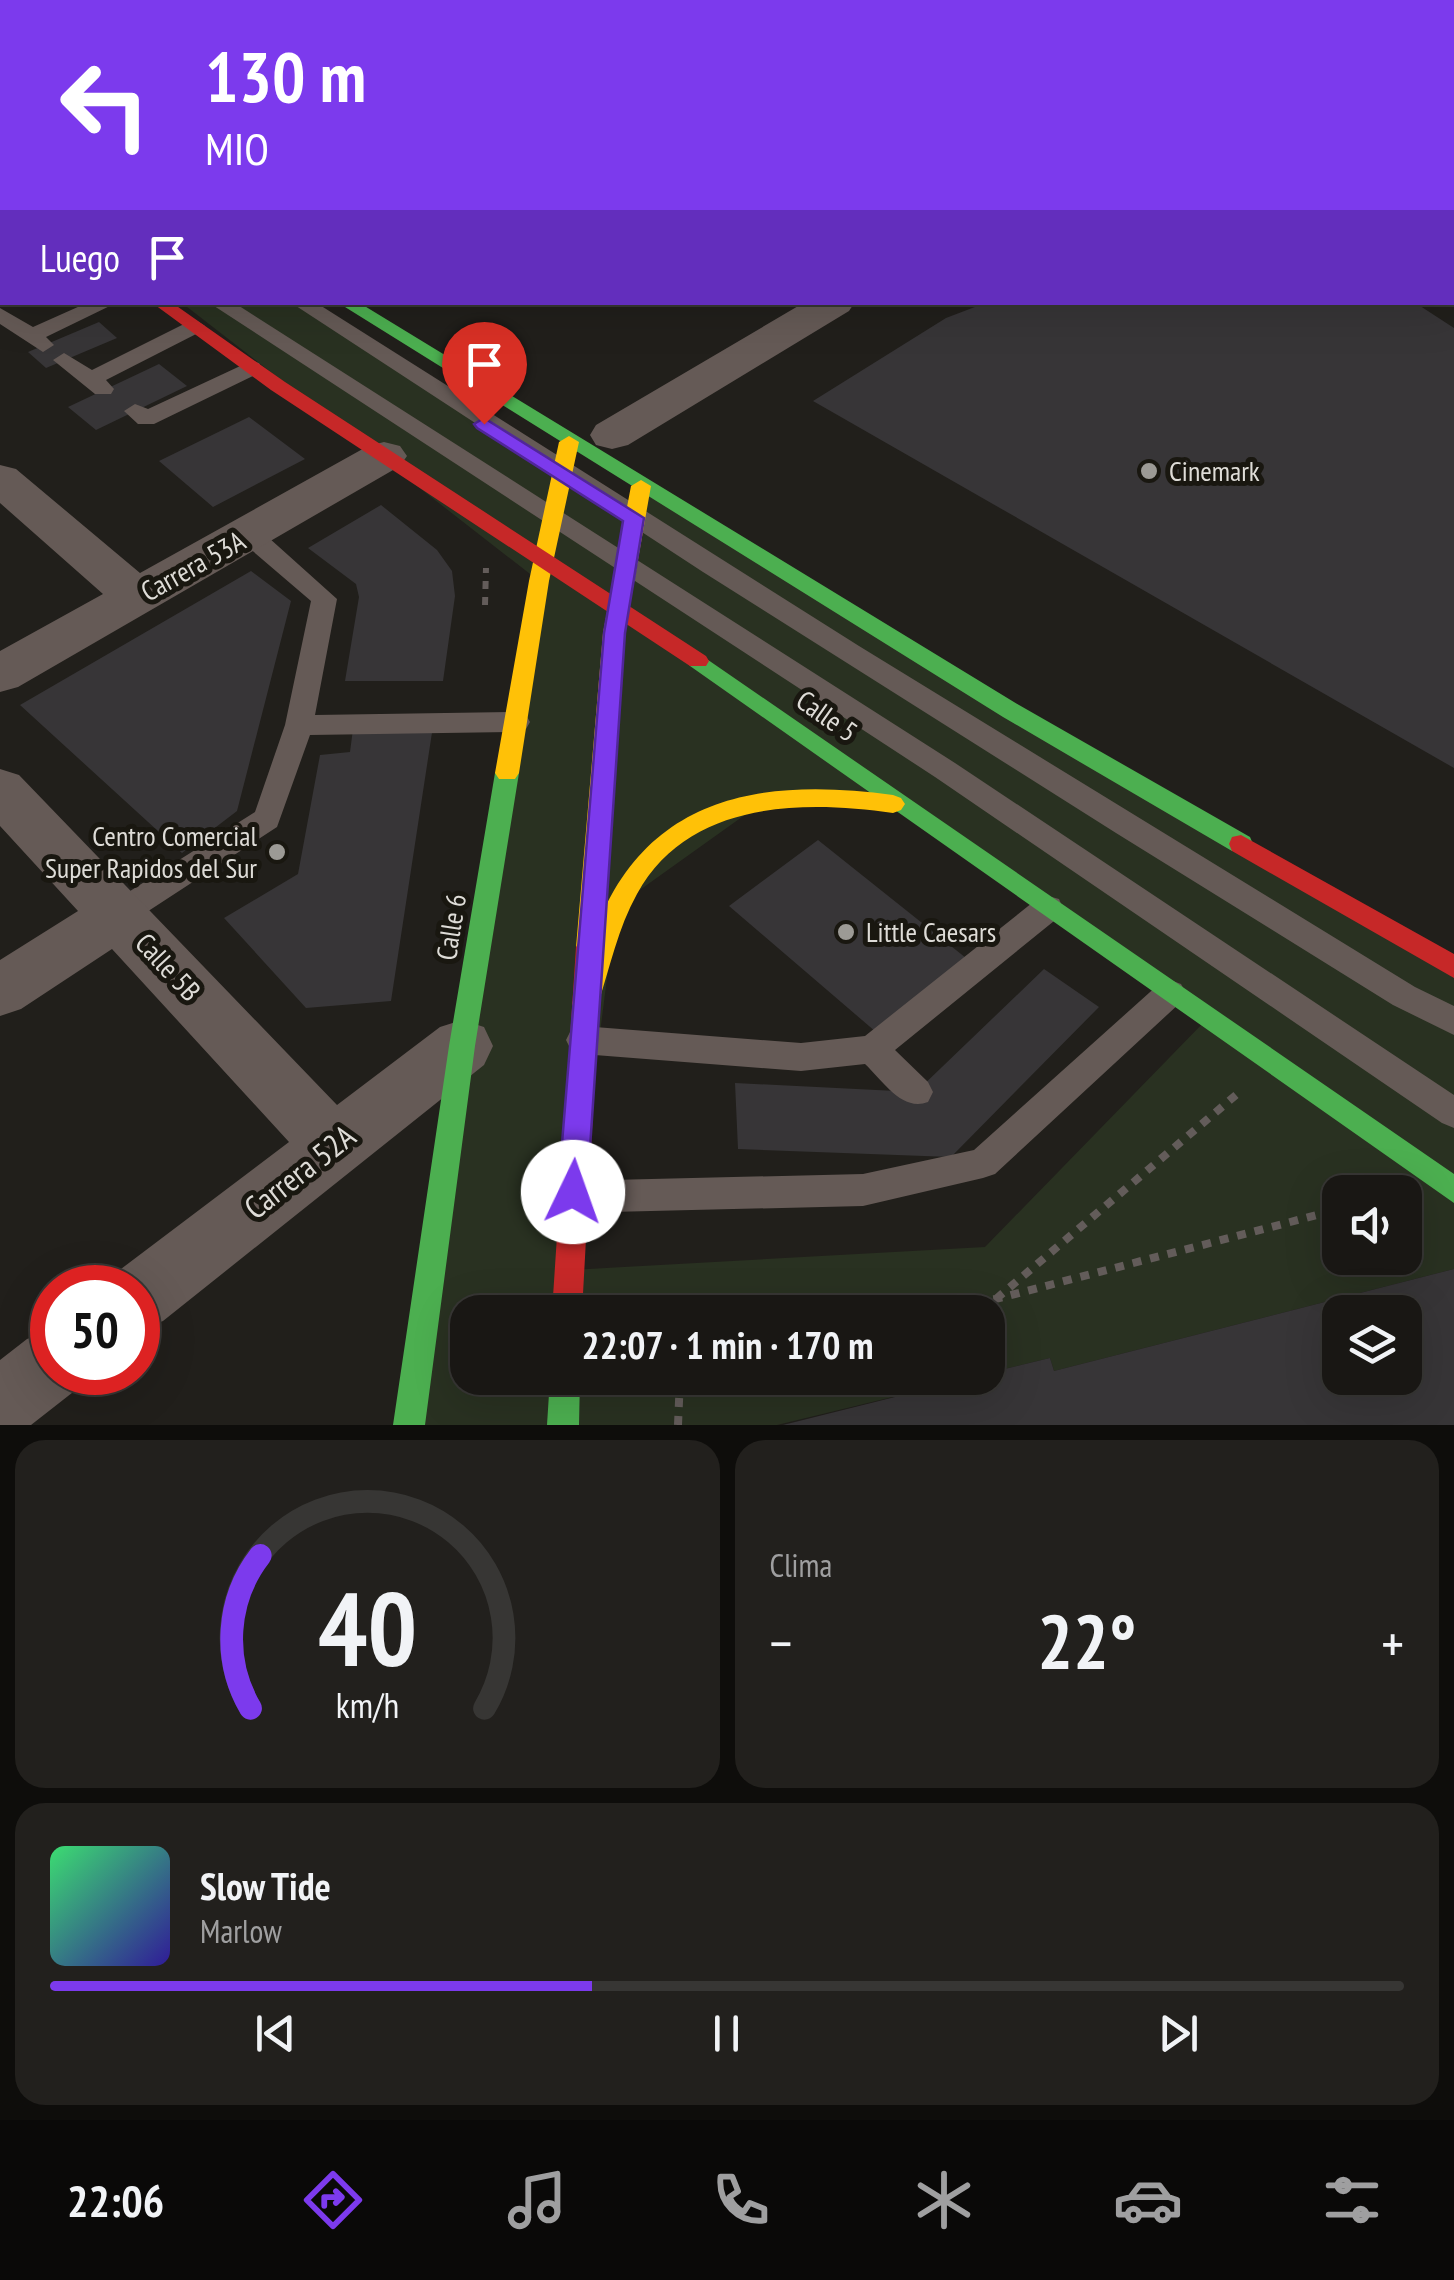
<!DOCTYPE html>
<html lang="es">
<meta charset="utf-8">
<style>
:root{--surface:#191714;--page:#22201d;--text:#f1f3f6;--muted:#9f9fa0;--line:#373634;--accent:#7c3aed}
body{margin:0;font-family:"PT Sans Narrow",sans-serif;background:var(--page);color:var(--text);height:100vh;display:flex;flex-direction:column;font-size:38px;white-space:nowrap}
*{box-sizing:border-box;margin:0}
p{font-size:32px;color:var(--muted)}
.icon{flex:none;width:55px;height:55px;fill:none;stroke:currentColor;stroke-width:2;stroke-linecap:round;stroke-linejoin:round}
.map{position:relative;height:1425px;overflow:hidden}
.drawer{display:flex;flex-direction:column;gap:15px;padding:15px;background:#0e0d0b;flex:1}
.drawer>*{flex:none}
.guide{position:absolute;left:0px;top:0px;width:1455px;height:305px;box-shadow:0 10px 40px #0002,0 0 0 2px var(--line);background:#7c3aed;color:#fff;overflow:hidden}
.fabs{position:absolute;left:1322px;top:1175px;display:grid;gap:20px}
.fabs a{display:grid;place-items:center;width:100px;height:100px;border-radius:20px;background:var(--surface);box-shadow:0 10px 40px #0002,0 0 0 2px var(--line);font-size:50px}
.speed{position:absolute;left:30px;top:1265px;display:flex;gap:20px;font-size:50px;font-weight:700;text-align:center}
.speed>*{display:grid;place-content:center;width:130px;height:130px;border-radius:50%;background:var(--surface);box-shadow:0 10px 40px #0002,0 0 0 2px var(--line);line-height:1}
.speed .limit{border:15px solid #d22;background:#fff;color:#111}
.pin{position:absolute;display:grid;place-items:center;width:85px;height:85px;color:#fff;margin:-102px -42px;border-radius:50% 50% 50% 0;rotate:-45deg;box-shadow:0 0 10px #0007}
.pin .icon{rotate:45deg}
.me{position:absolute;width:110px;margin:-55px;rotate:3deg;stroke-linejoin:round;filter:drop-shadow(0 0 8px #0008)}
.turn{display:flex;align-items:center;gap:35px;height:210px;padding:0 40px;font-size:45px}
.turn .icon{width:130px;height:130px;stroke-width:2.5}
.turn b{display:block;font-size:70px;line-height:85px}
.then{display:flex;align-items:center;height:95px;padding:0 40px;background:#0003;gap:20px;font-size:38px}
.big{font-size:75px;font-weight:700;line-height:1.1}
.drawer .card{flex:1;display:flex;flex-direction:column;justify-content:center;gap:15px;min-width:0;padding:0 35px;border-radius:30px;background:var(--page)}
.drawer .dial{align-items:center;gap:0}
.dial svg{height:260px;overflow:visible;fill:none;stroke:var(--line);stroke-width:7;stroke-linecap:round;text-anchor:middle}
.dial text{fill:var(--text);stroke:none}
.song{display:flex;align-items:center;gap:30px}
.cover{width:120px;height:120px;border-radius:15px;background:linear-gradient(135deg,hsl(140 70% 55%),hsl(250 70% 35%))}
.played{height:10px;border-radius:5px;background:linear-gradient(90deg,var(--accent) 40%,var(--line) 40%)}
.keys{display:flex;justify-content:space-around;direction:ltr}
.heat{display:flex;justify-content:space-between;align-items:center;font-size:55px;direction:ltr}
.drawer .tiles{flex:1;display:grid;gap:15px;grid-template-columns:1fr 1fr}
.card:last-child{grid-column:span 2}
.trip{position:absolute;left:450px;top:1295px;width:555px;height:100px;border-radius:30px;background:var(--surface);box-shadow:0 10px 40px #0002,0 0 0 2px var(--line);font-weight:700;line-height:100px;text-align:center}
.tab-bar{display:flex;height:160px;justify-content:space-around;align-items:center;background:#0a0908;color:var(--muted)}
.tab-bar .icon{width:70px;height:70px}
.tab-bar .current{color:var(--accent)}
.tab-bar b{font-size:45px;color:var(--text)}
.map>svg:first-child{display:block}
.green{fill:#293121;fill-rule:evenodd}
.building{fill:#373537;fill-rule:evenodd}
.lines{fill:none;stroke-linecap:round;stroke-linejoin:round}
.path-far2{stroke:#635c5a;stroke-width:5;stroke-dasharray:5 5;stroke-linecap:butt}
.path-far1{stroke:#635c5a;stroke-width:6;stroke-dasharray:8 8;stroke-linecap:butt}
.path{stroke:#635c5a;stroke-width:8;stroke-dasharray:9 9;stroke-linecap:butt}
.lane{fill:#655a56;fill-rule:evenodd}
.street{fill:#655a56;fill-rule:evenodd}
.fast{fill:#4caf50;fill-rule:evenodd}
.slow{fill:#ffc107;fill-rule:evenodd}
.jam{fill:#c62828;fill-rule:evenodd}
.route{fill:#7c3aed;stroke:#51269a;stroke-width:2.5}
.poi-dot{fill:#9c9a95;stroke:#191710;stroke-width:4}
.labels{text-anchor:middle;stroke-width:10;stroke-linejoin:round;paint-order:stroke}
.poi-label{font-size:28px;fill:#dedcd7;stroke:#191710;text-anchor:start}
.street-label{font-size:28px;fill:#dedcd7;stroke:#191710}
.near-street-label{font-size:32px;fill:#dedcd7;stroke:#191710}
</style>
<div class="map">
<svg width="1454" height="1425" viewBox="0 0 1454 1425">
<rect width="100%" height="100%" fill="#211f1b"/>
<path class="green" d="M998,0H1454V261L1452,2Z
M182,303H300L633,518L641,486L1454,967V1269L1054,1371L1050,1358L988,1373V1312H468V1378H971L777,1425H409L539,581ZM770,797L904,807L1206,1020L985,1247L570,1270L616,907ZM1340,1192H1405V1258H1340Z"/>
<path class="building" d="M988,302H1414L1454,328V768L813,401L946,318Z
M99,322L117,338L46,368L28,352Z
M159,364L187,386L96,430L68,407Z
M249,417L305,459L213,507L159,461Z
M381,505L437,550L452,571L455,596L443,681H345L359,597L356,584L308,548Z
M251,571L291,601L237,811L182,853L20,705Z
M433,726L391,1001L306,1008L224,918L298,874L320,755L350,752L353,729Z
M818,840L966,958L876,1032L729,906Z
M1044,969L1099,1007L951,1157L738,1149L735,1083L916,1092Z
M1454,1269V1425H783L971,1378H988V1373L1050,1358L1054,1371ZM1340,1312H1405V1378H1340Z"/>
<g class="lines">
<path class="path-far2" d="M947,0L951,2"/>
<path class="path-far1" d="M485,605L486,568"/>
<path class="path" d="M996,1299L1236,1095
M886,1312L996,1299L1340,1209
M678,1425L680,1378"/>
<path class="lane" d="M782,0H807L808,2H783Z
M0,111L2,112V124L0,123Z
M0,161L2,162V174L0,173Z
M1452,270H1454V283H1452Z
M89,302H118L46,337L54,345L43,352L0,324V308L33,327Z
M208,302H233L955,763L1454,1095V1128L1442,1123L935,777Z
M290,302H315L859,646L1415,987L1454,1006V1035L1393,1005L1116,833L703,572Z
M194,319L205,326L202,331L106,380L114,389L111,394H95L53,360L64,353L92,370Z
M251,361L259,363L262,368L259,373L154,424H138L124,411L135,404L148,409Z
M250,527L259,529L337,599L315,715L516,712L526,715L530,722L526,729L516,732L310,735L277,827L130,923L119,926L108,923L104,914L108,905L255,812L285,725L311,601L241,541L238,535Z
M1048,896L1059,899L1063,908L1059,917L895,1050L928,1082L933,1092L928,1102C902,1112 883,1081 865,1064L801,1071L582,1054L571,1050L566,1040L571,1030L582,1026L801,1043L865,1036L1037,899Z
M1170,980L1181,984L1186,993L1181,1002L995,1174L983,1178L863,1206L610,1212L562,1204L557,1193L562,1182L574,1177L610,1180L863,1174L974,1150L1159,984Z"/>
<path class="street" d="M805,302H855L849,311L628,445L612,449L596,445L590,435L596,425Z
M384,442L400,446L407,456L400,466L18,687L0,692V651L103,594L0,503V465L16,469L140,573L368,446Z
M0,769L19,775L337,1105L440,1027L462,1020L484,1027L493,1046L484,1065L163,1321L138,1331V1288H108L113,1275L289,1142L112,949L21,1009L0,1016V960L78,911L0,826Z
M52,1329V1372H84L77,1389L31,1425H0V1360L27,1339Z"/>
<path class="fast" d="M991,0H1008L1010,2H993Z
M0,184L2,185V196L0,195Z
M1452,255H1454V266H1452Z
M337,302H358L1019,705L1250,837L1253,844L1250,851H1232L1003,717Z
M698,653L1454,1174V1203L690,666L687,661L690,656Z
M507,764L515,767L519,773L475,1046L425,1425H393L449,1046L495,773L499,767Z
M550,1378H580L579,1425H547Z"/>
<path class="slow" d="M0,88H2V98H0Z
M569,436L579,442L549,581L519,773L515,779H499L495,773L529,581L559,442Z
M641,480L651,486L625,633L604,910C660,790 775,779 893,795L901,798L905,804L901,810L893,813C801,800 688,801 637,894C618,928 610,967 598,1004L594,1012L585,1015L576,1012L572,1004L587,957L580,954L576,947L603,633L631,486Z"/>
<path class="jam" d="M151,302H171L285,382L706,656L709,661L706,666H690L271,390Z
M1241,835L1454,954V978L1232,851L1229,844L1232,837Z
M589,937L598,940L602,947L582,1312H552L576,947L580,940Z"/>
</g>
<path class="route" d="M484,418L644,518L625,633L587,1192L583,1202L573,1206L563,1202L558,1192L604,633L623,521L477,428L474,424Z"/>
<g class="poi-dot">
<circle cx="1149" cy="471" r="10"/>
<circle cx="277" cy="852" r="10"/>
<circle cx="846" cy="932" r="10"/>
</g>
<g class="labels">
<g class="poi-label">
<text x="1169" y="481">Cinemark</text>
<text x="257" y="846" text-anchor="end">Centro Comercial<tspan x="257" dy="32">Super Rapidos del Sur</tspan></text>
<text x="866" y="942">Little Caesars</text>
</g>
<g class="street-label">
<text transform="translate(193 566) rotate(-29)" y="10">Carrera 53A</text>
<text transform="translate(827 716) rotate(35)" y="10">Calle 5</text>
<text transform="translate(451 927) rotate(-81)" y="10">Calle 6</text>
<text transform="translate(168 967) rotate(47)" y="10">Calle 5B</text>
</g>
<g class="near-street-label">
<text transform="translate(300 1172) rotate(-38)" y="11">Carrera 52A</text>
</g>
</g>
</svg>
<div class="fabs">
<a><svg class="icon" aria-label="sound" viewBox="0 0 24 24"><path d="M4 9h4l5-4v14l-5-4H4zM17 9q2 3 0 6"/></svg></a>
<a><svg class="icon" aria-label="layers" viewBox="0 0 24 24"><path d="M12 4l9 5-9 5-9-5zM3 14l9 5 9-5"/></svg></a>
</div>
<div class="speed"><div class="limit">50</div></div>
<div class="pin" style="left:484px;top:424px;background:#d93025"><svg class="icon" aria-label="arrive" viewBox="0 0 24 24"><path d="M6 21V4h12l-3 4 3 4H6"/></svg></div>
<svg class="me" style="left:573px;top:1192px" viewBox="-20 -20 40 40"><circle r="19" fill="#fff"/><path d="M0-13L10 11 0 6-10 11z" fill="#7c3aed"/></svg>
<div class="trip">22:07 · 1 min · 170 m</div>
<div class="guide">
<div class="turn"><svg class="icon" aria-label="left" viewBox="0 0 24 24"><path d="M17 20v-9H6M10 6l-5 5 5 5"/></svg><div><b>130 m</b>MIO</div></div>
<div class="then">Luego<svg class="icon" aria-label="arrive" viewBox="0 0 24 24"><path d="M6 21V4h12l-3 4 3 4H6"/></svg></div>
</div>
</div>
<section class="drawer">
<div class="tiles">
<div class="card dial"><svg viewBox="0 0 100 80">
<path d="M14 69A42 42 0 1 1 86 69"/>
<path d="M14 69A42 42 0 0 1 17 22" stroke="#7c3aed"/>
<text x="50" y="56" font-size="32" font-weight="700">40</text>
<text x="50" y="72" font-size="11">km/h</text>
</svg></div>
<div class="card"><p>Clima</p>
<div class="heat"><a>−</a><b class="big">22°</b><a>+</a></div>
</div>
<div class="card">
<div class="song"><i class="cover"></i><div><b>Slow Tide</b><p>Marlow</p></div></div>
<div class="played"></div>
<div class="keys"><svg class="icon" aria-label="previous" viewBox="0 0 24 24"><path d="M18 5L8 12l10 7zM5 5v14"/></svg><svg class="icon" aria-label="pause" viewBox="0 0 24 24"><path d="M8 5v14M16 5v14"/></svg><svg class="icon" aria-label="next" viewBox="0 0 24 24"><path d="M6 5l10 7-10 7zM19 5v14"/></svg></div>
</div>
</div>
</section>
<nav class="tab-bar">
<b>22:06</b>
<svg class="icon current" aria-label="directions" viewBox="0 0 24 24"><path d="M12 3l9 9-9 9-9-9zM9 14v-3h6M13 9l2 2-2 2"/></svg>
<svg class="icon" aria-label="music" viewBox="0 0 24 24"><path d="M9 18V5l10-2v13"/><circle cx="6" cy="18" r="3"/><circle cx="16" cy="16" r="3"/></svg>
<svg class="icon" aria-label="phone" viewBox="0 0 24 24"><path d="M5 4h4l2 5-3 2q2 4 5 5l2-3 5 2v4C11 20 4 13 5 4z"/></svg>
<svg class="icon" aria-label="climate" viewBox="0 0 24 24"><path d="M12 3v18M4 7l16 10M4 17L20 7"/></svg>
<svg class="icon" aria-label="car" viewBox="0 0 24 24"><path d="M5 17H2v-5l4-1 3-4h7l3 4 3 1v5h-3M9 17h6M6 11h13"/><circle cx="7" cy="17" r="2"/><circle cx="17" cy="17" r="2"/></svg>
<svg class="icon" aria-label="filters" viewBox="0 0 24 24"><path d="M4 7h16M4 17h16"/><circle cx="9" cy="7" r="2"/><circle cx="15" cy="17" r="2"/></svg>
</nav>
